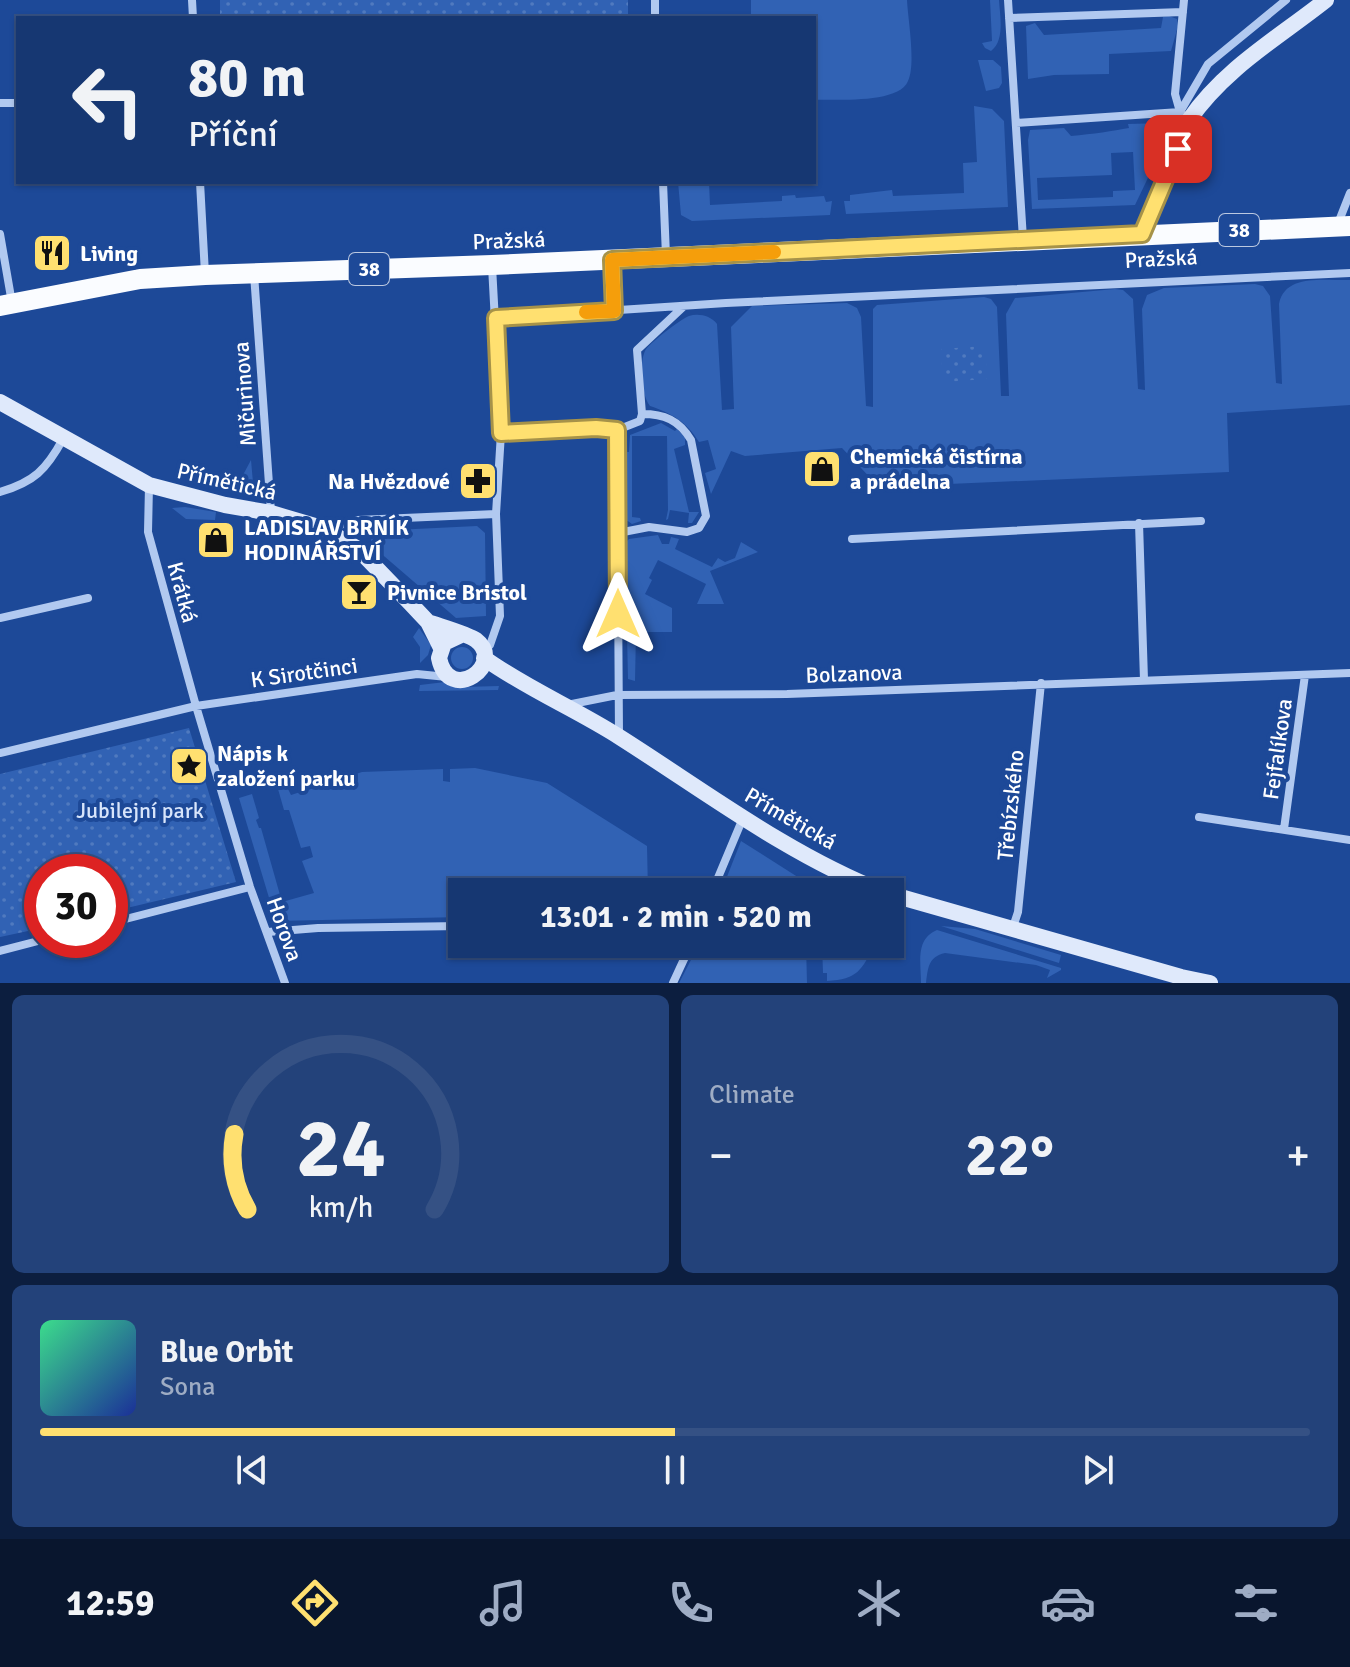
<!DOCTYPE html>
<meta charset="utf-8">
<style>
:root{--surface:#163772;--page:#23427a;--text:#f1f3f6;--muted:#9eacc4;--line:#355184;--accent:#ffe070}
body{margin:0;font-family:Signika,sans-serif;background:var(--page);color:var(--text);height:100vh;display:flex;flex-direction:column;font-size:30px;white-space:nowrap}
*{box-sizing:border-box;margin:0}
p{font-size:26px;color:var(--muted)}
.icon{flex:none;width:44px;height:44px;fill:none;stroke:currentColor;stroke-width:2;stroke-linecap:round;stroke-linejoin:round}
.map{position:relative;height:983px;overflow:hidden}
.side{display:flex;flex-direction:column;gap:12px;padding:12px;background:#0c1e3f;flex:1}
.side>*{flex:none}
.hud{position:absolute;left:16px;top:16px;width:800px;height:168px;border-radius:0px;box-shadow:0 2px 6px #0004,0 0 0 2px var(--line);background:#163772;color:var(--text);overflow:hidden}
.speed{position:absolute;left:24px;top:854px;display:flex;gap:16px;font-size:40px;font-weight:700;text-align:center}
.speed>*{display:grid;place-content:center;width:104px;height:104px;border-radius:50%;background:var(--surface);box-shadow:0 2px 6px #0004,0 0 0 2px var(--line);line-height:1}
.speed .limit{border:12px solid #d22;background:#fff;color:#111}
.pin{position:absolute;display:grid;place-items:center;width:68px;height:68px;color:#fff;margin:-34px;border-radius:16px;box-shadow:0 4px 12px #0006}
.me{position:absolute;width:88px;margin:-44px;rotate:0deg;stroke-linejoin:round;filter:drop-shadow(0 0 6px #0008)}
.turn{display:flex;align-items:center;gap:28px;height:168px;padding:0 40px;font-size:36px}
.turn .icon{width:104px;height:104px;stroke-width:2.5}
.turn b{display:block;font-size:56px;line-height:68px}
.big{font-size:60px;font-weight:700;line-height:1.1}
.side .card{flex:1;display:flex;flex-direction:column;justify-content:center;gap:12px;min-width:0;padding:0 28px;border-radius:12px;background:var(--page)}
.side .dial{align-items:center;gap:0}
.dial svg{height:208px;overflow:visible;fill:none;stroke:var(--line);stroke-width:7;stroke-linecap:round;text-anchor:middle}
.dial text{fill:var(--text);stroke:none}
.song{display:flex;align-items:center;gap:24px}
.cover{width:96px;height:96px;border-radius:12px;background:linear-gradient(135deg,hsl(150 70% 55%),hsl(230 70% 35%))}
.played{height:8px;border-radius:4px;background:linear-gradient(90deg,var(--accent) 50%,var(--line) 50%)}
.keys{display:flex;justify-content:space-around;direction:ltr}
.heat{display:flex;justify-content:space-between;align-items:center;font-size:44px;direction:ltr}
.side .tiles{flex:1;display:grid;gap:12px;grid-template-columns:1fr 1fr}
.card:last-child{grid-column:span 2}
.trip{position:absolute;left:448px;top:878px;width:456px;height:80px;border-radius:0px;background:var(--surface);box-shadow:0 2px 6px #0004,0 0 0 2px var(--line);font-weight:700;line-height:80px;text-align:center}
.tabs{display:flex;height:128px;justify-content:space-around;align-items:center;background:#09162e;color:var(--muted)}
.tabs .icon{width:56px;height:56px}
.tabs .current{color:var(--accent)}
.tabs b{font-size:36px;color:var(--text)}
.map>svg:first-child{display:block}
.grass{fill:#3162b4;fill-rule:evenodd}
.park{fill:url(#park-dots)}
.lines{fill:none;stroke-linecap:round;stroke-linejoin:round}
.street{stroke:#b1c9f0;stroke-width:8}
.secondary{stroke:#dfe9fb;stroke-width:16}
.primary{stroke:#fafcff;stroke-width:20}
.route-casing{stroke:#a69249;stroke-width:20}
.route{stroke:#ffe070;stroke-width:14}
.slow{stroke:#f59e0b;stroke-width:14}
.labels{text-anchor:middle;stroke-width:8;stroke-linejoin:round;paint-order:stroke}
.shield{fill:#1d4998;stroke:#bbc8e0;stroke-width:2}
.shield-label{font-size:20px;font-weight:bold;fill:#fff}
.street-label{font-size:22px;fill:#fff;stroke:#1d4998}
.poi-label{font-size:22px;font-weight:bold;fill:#fff;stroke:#1d4998;text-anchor:start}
.park-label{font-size:22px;fill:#d8e5fb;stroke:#1d4998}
</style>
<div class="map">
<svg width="1350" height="983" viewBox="0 0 1350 983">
<defs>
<pattern id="park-dots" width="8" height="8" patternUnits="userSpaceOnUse" patternTransform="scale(2)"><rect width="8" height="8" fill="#3162b4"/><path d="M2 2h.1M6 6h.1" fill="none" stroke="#507abf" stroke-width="1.8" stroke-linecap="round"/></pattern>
</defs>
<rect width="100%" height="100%" fill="#1d4998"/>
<path class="grass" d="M751,0H907C908,20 916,64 908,81C899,104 836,99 814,100V18H751Z
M990,0H999C1000,16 1005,41 991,51L985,48L982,43L992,41Z
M1169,16L1177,19L1178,26L1171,51L1109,54V74L1054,75L1028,79L1026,26L1035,23L1044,35L1161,28L1163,17Z
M978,60H993L1001,67L1002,83L999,88L986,91Z
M974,106L992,109L1004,121L1008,207L846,214L844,201H850V195L892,190L893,196L964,193L963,163L977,162Z
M1164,123L1169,134L1135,205L1032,209L1028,140L1030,130L1064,128L1071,136C1093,134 1113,131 1129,128L1128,124ZM1133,152L1135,190L1113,191V197L1038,200L1037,178L1112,175L1111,153Z
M678,182H709L710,205L782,201V196L795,195L796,198L824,196L826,202L832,201L830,215L692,221L681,215Z
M1350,280V405L1227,413L1229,472L879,487L842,448L745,456L731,451L711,494L705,473L716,469L708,440L699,442C687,422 671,413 650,406C641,395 639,364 645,351C648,344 681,319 689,316C699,313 711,316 717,324L722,410L734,409L731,327L752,306L847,303L857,308L861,317L866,406L873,407V309L877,305L984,297L991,299L997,307L1001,396H1009L1006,314L1015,298L1115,289L1123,290L1133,299L1138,389L1145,390L1142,309L1147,295L1164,288L1255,284L1263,286L1270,296L1276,383L1282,384L1279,304C1285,273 1325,281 1350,280Z
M661,423L675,431L677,429L685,437V445L674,449L689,512H699L692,523H688L689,513L670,510L668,519L666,520L668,510L667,436H632V517L640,518L641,521L632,524L625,519V452H629L630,435Z
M251,460L254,494L236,488Z
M185,507L216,512L215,520L186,519L172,508Z
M477,526L485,533L486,616L456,618L370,544L374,531Z
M658,535L662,544H669L671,537L679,539L675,549L712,567L718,558L725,562L735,558L741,542L758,552L710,571L724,604H697L706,584L658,560L649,578L652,580L645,594L672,608V632H636L635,681L628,679L625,543L629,539Z
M419,628L431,645L428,655L420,663V647L413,637Z
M451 658a11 11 0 1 1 22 0a11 11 0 1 1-22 0Z
M445,682L462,687L499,686L498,690L419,691L420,685Z
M475,768L547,783L647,846L648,892H462V917L276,921L239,798L252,794L259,818L256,820L259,828H261L282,902L314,893L302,861L313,857L310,846L301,848L289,810H284L278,789L287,787L291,795L362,772L443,769V781L450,782V769Z
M741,841L804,881V888L796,892H721Z
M941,926L975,929L1061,955L1059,963Z
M937,930L1061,968V970L1047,978L1050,970L1036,965L945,953C928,957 928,968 926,983H921C921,963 915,939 937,930Z
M710,944H806L807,983H679L693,956Z
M822,944H875C861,971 858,979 827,981V973H823Z"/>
<path class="park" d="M220,0H628V18H220Z
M985,346L987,379L943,382L941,349Z
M189,728L236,882L110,912V872H42V928L0,937V774Z"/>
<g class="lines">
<path class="street" d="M192,0L193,18
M655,0V18
M1008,0L1023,239
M1009,18L1183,12
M0,103H18
M1180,112L1208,64L1286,0
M1180,112L1175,94L1184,0
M1016,123L1180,112L1189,120
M200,182L205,274
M663,182L666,256
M1337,226L1350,193
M0,234L12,303
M612,260L614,311
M254,274L271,512
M496,318L726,303L1350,273
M617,430L619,735
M501,433L596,428L617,430L640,421L642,414L637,350L683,307
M149,486L148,532L196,706L250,887L285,983
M0,492C34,482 46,470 63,439
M1139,523L1144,680
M326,529L358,520L496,514
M618,533L649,527L687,532L699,528L706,516L691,440C679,420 664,414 642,414
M852,539L1201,521
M0,618L88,598
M484,652L490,645L500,616L496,514L501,433L492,266
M567,705L617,695L787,694L1350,673
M0,753L196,706L417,674L447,677
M1199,817L1350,840
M1284,829L1305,675
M712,892L743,818
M110,923L250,887
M1012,930L1018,912L1041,683
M268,932L318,928L462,926
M0,951L42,940
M673,983L691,944"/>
<path class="secondary" d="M1142,234L1189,120C1225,68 1278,38 1326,0
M0,402L149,485L225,505L271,513L325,529L358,549L411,604L428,622L441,648
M428,622C439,626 468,634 476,640C507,664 449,706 439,658L444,643L461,635
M484,658C527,689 576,709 621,738C706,792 789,855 883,892
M890,894L1181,977L1210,983"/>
<path class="primary" d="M0,306L140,279L205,275L492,265L1350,226"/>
</g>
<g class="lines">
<g class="route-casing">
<path id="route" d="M618,614L617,430L596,428L501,433L496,318L614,311L612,260L1142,234L1178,149"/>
</g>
<use href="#route" class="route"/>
<path class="slow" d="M586,312L614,311L612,260L774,252"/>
</g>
<defs>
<g id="restaurant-square" transform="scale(2)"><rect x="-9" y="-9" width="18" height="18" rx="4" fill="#ffe070" stroke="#1d4998"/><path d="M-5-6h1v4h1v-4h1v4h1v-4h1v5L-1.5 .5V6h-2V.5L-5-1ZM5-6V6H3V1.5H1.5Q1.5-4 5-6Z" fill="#111"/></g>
<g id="shop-square" transform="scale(2)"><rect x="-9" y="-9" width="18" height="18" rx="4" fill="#ffe070" stroke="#1d4998"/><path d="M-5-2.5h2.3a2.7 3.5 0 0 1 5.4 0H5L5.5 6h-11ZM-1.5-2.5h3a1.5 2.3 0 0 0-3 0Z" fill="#111"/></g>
<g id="pharmacy-square" transform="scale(2)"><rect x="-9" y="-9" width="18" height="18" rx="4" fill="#ffe070" stroke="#1d4998"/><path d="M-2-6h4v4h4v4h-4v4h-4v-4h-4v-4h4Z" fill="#111"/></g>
<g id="bar-square" transform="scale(2)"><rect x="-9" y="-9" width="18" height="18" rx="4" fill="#ffe070" stroke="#1d4998"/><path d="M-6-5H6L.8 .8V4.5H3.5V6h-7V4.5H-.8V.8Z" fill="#111"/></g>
<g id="sight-square" transform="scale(2)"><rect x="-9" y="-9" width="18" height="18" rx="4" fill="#ffe070" stroke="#1d4998"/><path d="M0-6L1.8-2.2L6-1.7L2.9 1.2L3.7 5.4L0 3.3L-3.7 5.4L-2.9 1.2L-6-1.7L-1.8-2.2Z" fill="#111"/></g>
</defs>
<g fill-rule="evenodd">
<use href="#restaurant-square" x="52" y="253"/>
<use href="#shop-square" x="822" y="469"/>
<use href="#pharmacy-square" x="478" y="481"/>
<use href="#shop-square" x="216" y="540"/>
<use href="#bar-square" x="359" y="592"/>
<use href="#sight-square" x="189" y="766"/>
</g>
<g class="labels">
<g class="shield">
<rect x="1219" y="214" width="40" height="32" rx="6"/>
<rect x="349" y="253" width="40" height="32" rx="6"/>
</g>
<g class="shield-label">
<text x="1239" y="237">38</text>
<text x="369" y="276">38</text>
</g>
<g class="street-label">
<text transform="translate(509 240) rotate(-2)" y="8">Pražská</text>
<text transform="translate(1161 258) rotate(-3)" y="8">Pražská</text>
<text transform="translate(244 394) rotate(-94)" y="8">Mičurinova</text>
<text transform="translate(227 481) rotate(13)" y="8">Přímětická</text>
<text transform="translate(183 592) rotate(75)" y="8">Krátká</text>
<text transform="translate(304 672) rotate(-8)" y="8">K Sirotčinci</text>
<text transform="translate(854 673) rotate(-2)" y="8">Bolzanova</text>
<text transform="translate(1277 749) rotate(-82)" y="8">Fejfalíkova</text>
<text transform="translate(1010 805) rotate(-84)" y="8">Třebízského</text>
<text transform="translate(791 818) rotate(30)" y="8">Přímětická</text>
<text transform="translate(285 929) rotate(70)" y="8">Horova</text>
</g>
<g class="poi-label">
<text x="80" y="261">Living</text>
<text x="850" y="464">Chemická čistírna<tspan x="850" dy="25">a prádelna</tspan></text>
<text x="450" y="489" text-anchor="end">Na Hvězdové</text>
<text x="244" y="535">LADISLAV BRNÍK<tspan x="244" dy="25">HODINÁŘSTVÍ</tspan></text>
<text x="387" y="600">Pivnice Bristol</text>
<text x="217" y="761">Nápis k<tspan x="217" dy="25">založení parku</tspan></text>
</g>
<g class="park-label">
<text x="140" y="818">Jubilejní park</text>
</g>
</g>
</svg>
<div class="speed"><div class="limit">30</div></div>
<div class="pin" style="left:1178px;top:149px;background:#d93025"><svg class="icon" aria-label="arrive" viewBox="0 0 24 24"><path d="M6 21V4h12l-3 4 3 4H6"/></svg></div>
<svg class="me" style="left:618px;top:614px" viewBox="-20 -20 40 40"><path d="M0-17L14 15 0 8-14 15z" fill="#ffe070" stroke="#fff" stroke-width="4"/></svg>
<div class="trip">13:01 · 2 min · 520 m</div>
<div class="hud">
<div class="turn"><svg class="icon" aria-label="left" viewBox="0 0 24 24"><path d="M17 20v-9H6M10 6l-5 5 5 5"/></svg><div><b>80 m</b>Příční</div></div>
</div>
</div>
<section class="side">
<div class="tiles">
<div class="card dial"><svg viewBox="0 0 100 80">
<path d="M14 69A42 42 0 1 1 86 69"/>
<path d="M14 69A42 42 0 0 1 9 40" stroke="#ffe070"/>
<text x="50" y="56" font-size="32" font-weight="700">24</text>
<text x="50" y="72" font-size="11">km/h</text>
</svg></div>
<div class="card"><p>Climate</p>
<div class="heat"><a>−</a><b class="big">22°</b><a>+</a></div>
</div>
<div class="card">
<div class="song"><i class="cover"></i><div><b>Blue Orbit</b><p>Sona</p></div></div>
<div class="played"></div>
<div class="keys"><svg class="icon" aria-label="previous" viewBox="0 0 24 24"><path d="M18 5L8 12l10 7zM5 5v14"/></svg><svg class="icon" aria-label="pause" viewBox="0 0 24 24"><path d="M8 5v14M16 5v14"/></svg><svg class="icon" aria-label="next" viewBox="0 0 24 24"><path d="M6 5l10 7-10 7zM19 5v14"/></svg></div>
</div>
</div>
</section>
<nav class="tabs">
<b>12:59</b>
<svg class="icon current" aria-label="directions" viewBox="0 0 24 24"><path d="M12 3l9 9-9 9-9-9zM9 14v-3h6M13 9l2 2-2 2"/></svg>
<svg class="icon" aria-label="music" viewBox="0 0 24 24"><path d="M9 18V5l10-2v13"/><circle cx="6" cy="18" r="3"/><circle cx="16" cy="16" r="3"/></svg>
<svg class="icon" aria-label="phone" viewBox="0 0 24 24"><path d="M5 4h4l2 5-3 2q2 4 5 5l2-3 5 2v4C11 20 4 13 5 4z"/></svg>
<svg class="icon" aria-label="climate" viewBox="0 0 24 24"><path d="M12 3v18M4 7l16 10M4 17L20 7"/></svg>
<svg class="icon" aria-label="car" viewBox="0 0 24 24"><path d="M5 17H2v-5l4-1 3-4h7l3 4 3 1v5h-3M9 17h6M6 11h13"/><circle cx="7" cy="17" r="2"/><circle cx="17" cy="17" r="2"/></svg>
<svg class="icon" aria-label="filters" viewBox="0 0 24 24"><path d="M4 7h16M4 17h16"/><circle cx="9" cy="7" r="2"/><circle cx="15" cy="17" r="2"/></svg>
</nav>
